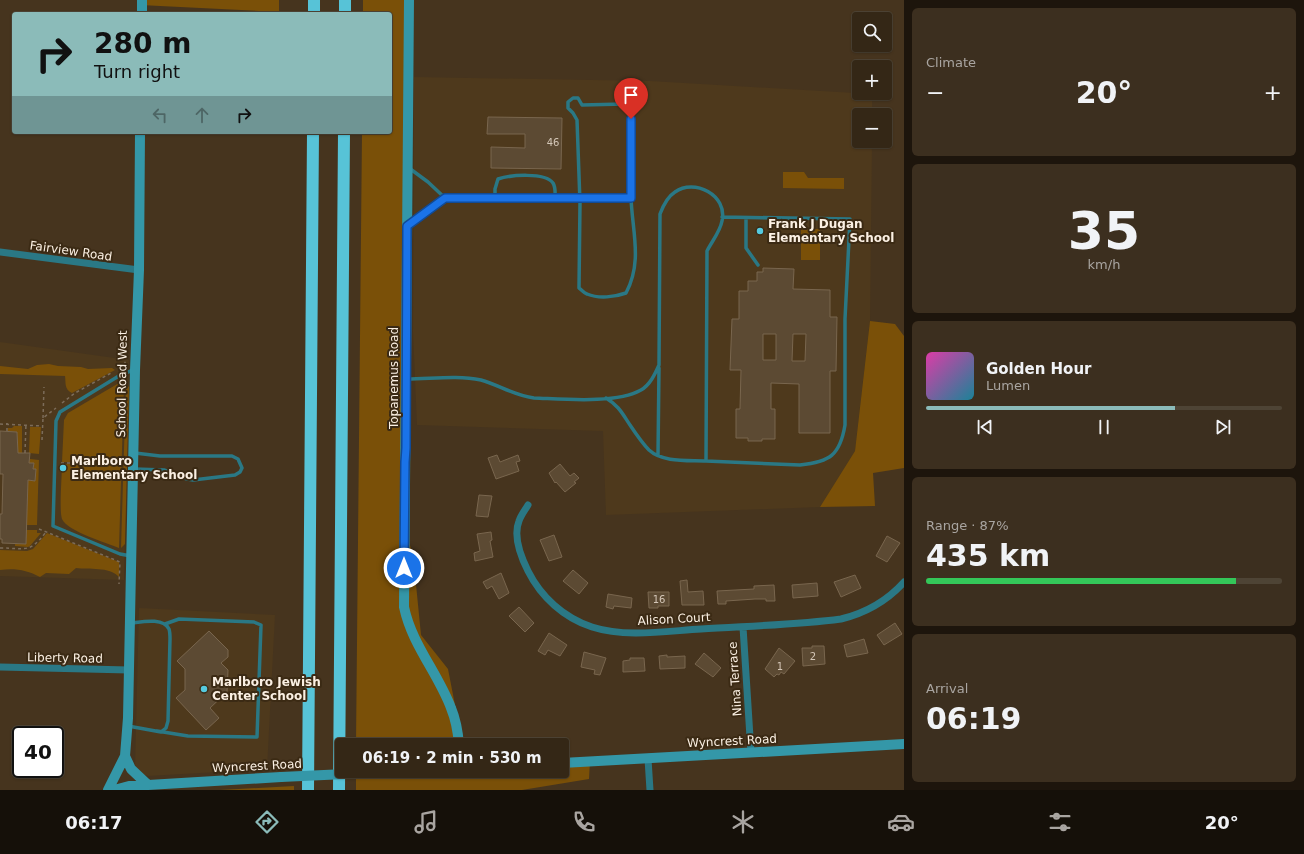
<!DOCTYPE html>
<meta charset="utf-8">
<style>
:root{--surface:#342716;--page:#3c2f1f;--text:#f1f3f6;--muted:#a9a5a1;--line:#4e4435;--accent:#8bbbb9}
body{margin:0;font-family:"DejaVu Sans",sans-serif;background:var(--page);color:var(--text);height:100vh;display:flex;flex-direction:column;font-size:15px;white-space:nowrap}
*{box-sizing:border-box;margin:0}
p{font-size:13px;color:var(--muted)}
.icon{flex:none;width:22px;height:22px;fill:none;stroke:currentColor;stroke-width:2;stroke-linecap:round;stroke-linejoin:round}
.map{position:relative;flex:1;overflow:hidden}
.panel{display:flex;flex-direction:column;gap:8px;padding:8px;background:#1d150c;width:400px}
.panel>*{flex:none}
.hud{position:absolute;left:12px;top:12px;width:380px;height:122px;border-radius:4px;box-shadow:0 1px 3px #0004,0 0 0 1px var(--line);background:#8bbbb9;color:#111;overflow:hidden}
.controls{position:absolute;left:852px;top:12px;display:grid;gap:8px}
.controls a{display:grid;place-items:center;width:40px;height:40px;border-radius:4px;background:var(--surface);box-shadow:0 1px 3px #0004,0 0 0 1px var(--line);font-size:20px}
.speed{position:absolute;left:12px;top:726px;display:flex;gap:8px;font-size:20px;font-weight:700;text-align:center}
.speed>*{display:grid;place-content:center;width:52px;height:52px;border-radius:50%;background:var(--surface);box-shadow:0 1px 3px #0004,0 0 0 1px var(--line);line-height:1}
.speed .limit{border:2px solid #111;border-radius:6px;background:#fff;color:#111}
.pin{position:absolute;display:grid;place-items:center;width:34px;height:34px;color:#fff;margin:-41px -17px;border-radius:50% 50% 50% 0;rotate:-45deg;box-shadow:0 0 4px #0007}
.pin .icon{rotate:45deg}
.me{position:absolute;width:44px;margin:-22px;rotate:0deg;stroke-linejoin:round;filter:drop-shadow(0 0 3px #0008)}
.turn{display:flex;align-items:center;gap:14px;height:84px;padding:0 16px;font-size:18px}
.turn .icon{width:52px;height:52px;stroke-width:2.5}
.turn b{display:block;font-size:28px;line-height:34px}
.lanes{display:flex;align-items:center;height:38px;padding:0 16px;background:#0003;justify-content:center;gap:20px;direction:ltr}
.lanes .off{opacity:.35}
.big{font-size:30px;font-weight:800;line-height:1.1}
.panel .widget{flex:1;display:flex;flex-direction:column;justify-content:center;gap:6px;min-width:0;padding:0 14px;border-radius:6px;background:var(--page)}
.panel .dial{align-items:center;gap:0}
.dial b{font-size:52px;line-height:1}
.song{display:flex;align-items:center;gap:12px}
.cover{width:48px;height:48px;border-radius:6px;background:linear-gradient(135deg,hsl(320 70% 55%),hsl(190 70% 35%))}
.played{height:4px;border-radius:2px;background:linear-gradient(90deg,var(--accent) 70%,var(--line) 70%)}
.keys{display:flex;justify-content:space-around;direction:ltr}
.heat{display:flex;justify-content:space-between;align-items:center;font-size:22px;direction:ltr}
.charge{height:6px;border-radius:3px;background:linear-gradient(90deg,#34c759 87%,var(--line) 0)}
.trip{position:absolute;left:335px;top:738px;width:234px;height:40px;border-radius:4px;background:var(--surface);box-shadow:0 1px 3px #0004,0 0 0 1px var(--line);font-weight:800;line-height:40px;text-align:center}
.tab-bar{display:flex;height:64px;justify-content:space-around;align-items:center;background:#151009;color:var(--muted)}
.tab-bar .icon{width:28px;height:28px}
.tab-bar .current{color:var(--accent)}
.tab-bar b{font-size:18px;color:var(--text)}
main{display:flex;flex:1;min-height:0}
.map>svg:first-child{display:block}
.built{fill:#4e391c}
.green{fill:#7a5008}
.building{fill:#5c4a33;stroke:#79664e;fill-rule:evenodd}
.lines{fill:none;stroke-linecap:round;stroke-linejoin:round}
.path{stroke:#7c6c59;stroke-width:1.5;stroke-dasharray:3 3;stroke-linecap:butt}
.lane{stroke:#2a7885;stroke-width:3.5}
.street{stroke:#2a7885;stroke-width:7}
.secondary{stroke:#3497a8;stroke-width:10}
.highway{stroke:#57c3d7;stroke-width:12}
.secondary-bridge{stroke:#3497a8;stroke-width:10}
.route-casing{stroke:#114b97;stroke-width:10}
.route{stroke:#1a73e8;stroke-width:7}
.poi-dot{fill:#55cadf;stroke:#3b2a14;stroke-width:1.5}
.labels{text-anchor:middle;stroke-width:4;stroke-linejoin:round;paint-order:stroke}
.number-label{font-size:10px;fill:#d3c6b7}
.poi-label{font-size:12px;font-weight:bold;fill:#fbf0e3;stroke:#3b2a14;text-anchor:start}
.street-label{font-size:12px;fill:#fbf0e3;stroke:#3b2a14}
</style>
<main>
<div class="map">
<svg width="904" height="790" viewBox="0 0 904 790">
<rect width="100%" height="100%" fill="#46341e"/>
<path class="built" d="M414,77L650,81L872,94V115H859V141H872L870,321L855,451L820,507L606,515L603,431L417,425L413,332Z
M0,342L129,360L124,580L0,576Z
M139,608L275,615L267,769L148,776L144,775L135,767Z"/>
<path class="green" d="M140,0H279V12L140,5Z
M363,0H405L400,516L413,554L421,635L448,669L462,741L473,745H356L362,132H390V14H363Z
M783,172H804L808,178H844V189L783,188Z
M801,229H820V260H801Z
M870,321L895,324L904,336V468L873,473L875,506L820,507L855,451Z
M49,364L58,366L81,367L88,369L112,368L115,370L72,393C64,389 66,383 65,376L0,374V366L28,369L37,365Z
M119,383H122L124,384L119,548C107,543 67,531 62,519C59,510 62,475 62,464H70L74,467L77,463L74,460L70,462H62L64,420L68,413Z
M126,384L129,387L125,544L121,548Z
M14,426H22V453H18L17,432L8,431V428H12Z
M30,427H41L39,454L29,453Z
M30,459L39,460L37,525H26L28,480H35L36,469H33L34,464L28,463Z
M26,530H37V533H41L30,546L28,547L15,546V544H26Z
M47,533L119,562V577C109,566 89,570 76,568L69,574L46,573L40,577C27,570 15,568 0,570V550L27,551L33,549Z
M590,761L589,779L522,790H356V771H562V763Z
M294,786V790H220Z"/>
<path class="building" d="M488,117L562,118L561,169L491,168V147L525,148V134H487Z
M763,268L794,269L793,289L830,290V317H837L836,371H830V433H799V384L771,383V409H775V439H762V441H748V438H736V409H740L741,370H730L732,319H739V291H748V281H757V272H763ZM763,334H776V360H763ZM793,334H806L805,361H792Z
M0,431L17,432L18,453H30L29,463H34L33,469H36L35,481L28,480L26,544L2,543V539H0V514H2L3,474H0Z
M497,455L500,462L518,455L520,461L516,462L519,471L496,479L488,458Z
M560,464L570,476L574,473L579,478L574,482L576,483L565,492L556,482L555,483L549,473Z
M479,495L492,496L488,517L476,516Z
M491,532L492,540L490,541L493,557L475,561L474,553L480,551L477,534Z
M554,535L562,557L549,561L540,540Z
M887,536L900,543L887,562L876,556Z
M573,570L588,583L579,594L563,581Z
M501,573L509,593L499,599L492,586L487,589L483,582Z
M855,575L861,588L841,597L834,582Z
M687,580L688,592L703,591L704,605H682L680,581Z
M817,583L818,596L793,598L792,585Z
M774,585L775,601H766V599H755L726,601V604H718L717,591L754,589V586Z
M648,592H669V606H658V608H649Z
M608,594L632,598L631,608L614,606L613,609L606,607Z
M519,607L534,623L525,632L509,616Z
M895,623L902,634L884,645L877,635Z
M209,631L228,650V657L221,663L228,670L227,692L210,708L219,718L206,730L176,698L185,690V669L177,661Z
M549,633L567,645L560,656L548,650L545,655L538,651Z
M864,639L868,653L847,657L844,645Z
M812,646H824L825,664L803,666L802,648H812Z
M779,648L795,661L784,674L781,672L779,675L777,674L774,677L765,669Z
M584,652L606,658L600,675L594,674L595,670L581,667Z
M704,653L721,668L713,677L695,664Z
M667,655V657L685,656V668L660,669L659,656Z
M630,658H644L645,671L623,672V661L630,660Z"/>
<g class="lines">
<path class="path" d="M120,368L125,365V353
M62,403L75,393L111,373
M43,418L44,387
M0,424L42,426
M7,431V423
M42,440L43,418L56,408
M25,453L26,423
M61,463H74
M39,529L120,562L119,584
M0,548C26,548 29,554 46,532"/>
<path class="lane" d="M573,98H578L582,105L624,104L630,112C632,140 630,169 631,197C632,231 643,261 626,293C615,297 599,299 587,294C584,293 582,290 579,288L580,203L577,120L573,113L568,108V102Z
M409,168L428,182L445,198
M495,198V189L498,179C510,175 545,172 553,183C556,188 555,193 555,199
M746,218V248L758,265
M409,225L445,198H631
M407,379C431,379 457,375 481,380C499,385 515,396 534,398C563,399 616,404 641,390C650,385 655,374 659,365L660,214C663,206 667,197 675,192C694,178 728,195 722,221C720,232 712,241 707,251L706,461C689,460 663,463 649,450C642,443 636,434 630,425C622,413 619,406 606,398
M135,453L160,456H232L238,459L242,468L240,472L235,475L193,480L187,479L164,470L135,469
M658,455L659,368
M706,461L800,465C830,462 840,455 845,425V319L850,219L722,217
M131,556L120,554L53,526L56,421L60,412L122,374L134,370
M128,726L161,732L166,728L168,721L170,639C170,636 170,632 169,629C163,617 141,622 131,623
M157,731L188,736L257,737L261,625L254,622L179,619L165,624"/>
<path class="street" d="M0,252L139,270
M528,505C525,510 521,515 519,521C513,536 521,557 528,571C541,597 564,618 592,627C626,638 667,631 701,629C748,626 795,625 841,619C865,613 887,601 904,582
M743,627L751,753
M0,667L129,670
M648,759L650,790"/>
<path class="secondary" d="M409,0L404,607C412,645 438,673 451,708C456,720 458,732 459,745
M142,14V0
M125,756L131,769L148,785
M562,763L904,744
M367,773L402,771
M108,790L125,756L128,718L135,370L139,270L140,132
M114,790L129,786L148,785L281,777"/>
<path class="highway" d="M314,14V0
M345,14V0
M308,790L313,132
M339,790L344,132"/>
<path class="secondary-bridge" d="M281,777L367,773"/>
</g>
<g class="lines">
<g class="route-casing">
<path id="route" d="M404,568L405,462L406,448L407,226L445,198H631V119"/>
</g>
<use href="#route" class="route"/>
</g>
<g class="poi-dot">
<circle cx="760" cy="231" r="4"/>
<circle cx="63" cy="468" r="4"/>
<circle cx="204" cy="689" r="4"/>
</g>
<g class="labels">
<g class="number-label">
<text x="553" y="146">46</text>
<text x="659" y="603">16</text>
<text x="813" y="660">2</text>
<text x="780" y="670">1</text>
</g>
<g class="poi-label">
<text x="768" y="228">Frank J Dugan<tspan x="768" dy="14">Elementary School</tspan></text>
<text x="71" y="465">Marlboro<tspan x="71" dy="14">Elementary School</tspan></text>
<text x="212" y="686">Marlboro Jewish<tspan x="212" dy="14">Center School</tspan></text>
</g>
<g class="street-label">
<text transform="translate(71 251) rotate(8)" y="4">Fairview Road</text>
<text transform="translate(394 378) rotate(-90)" y="4">Topanemus Road</text>
<text transform="translate(122 384) rotate(-89)" y="4">School Road West</text>
<text transform="translate(674 619) rotate(-3)" y="4">Alison Court</text>
<text transform="translate(65 658) rotate(1)" y="4">Liberty Road</text>
<text transform="translate(735 679) rotate(-94)" y="4">Nina Terrace</text>
<text transform="translate(732 741) rotate(-3)" y="4">Wyncrest Road</text>
<text transform="translate(257 766) rotate(-3)" y="4">Wyncrest Road</text>
</g>
</g>
</svg>
<div class="controls">
<a><svg class="icon" aria-label="search" viewBox="0 0 24 24"><circle cx="10" cy="10" r="6"/><path d="M15 15l6 6"/></svg></a>
<a>+</a>
<a>−</a>
</div>
<div class="speed"><div class="limit">40</div></div>
<div class="pin" style="left:631px;top:119px;background:#d93025"><svg class="icon" aria-label="arrive" viewBox="0 0 24 24"><path d="M6 21V4h12l-3 4 3 4H6"/></svg></div>
<svg class="me" style="left:404px;top:568px" viewBox="-20 -20 40 40"><circle r="17" fill="#1a73e8" stroke="#fff" stroke-width="3"/><path d="M0-11L8 9 0 5-8 9z" fill="#fff"/></svg>
<div class="trip">06:19 · 2 min · 530 m</div>
<div class="hud">
<div class="turn"><svg class="icon" aria-label="right" viewBox="0 0 24 24"><path d="M7 20v-9h11M14 6l5 5-5 5"/></svg><div><b>280 m</b>Turn right</div></div>
<div class="lanes"><svg class="icon off" aria-label="left" viewBox="0 0 24 24"><path d="M17 20v-9H6M10 6l-5 5 5 5"/></svg><svg class="icon off" aria-label="ahead" viewBox="0 0 24 24"><path d="M12 20V5M6 11l6-6 6 6"/></svg><svg class="icon" aria-label="right" viewBox="0 0 24 24"><path d="M7 20v-9h11M14 6l5 5-5 5"/></svg></div>
</div>
</div>
<section class="panel">
<div class="widget"><p>Climate</p>
<div class="heat"><a>−</a><b class="big">20°</b><a>+</a></div>
</div>
<div class="widget dial"><b>35</b><p>km/h</p></div>
<div class="widget">
<div class="song"><i class="cover"></i><div><b>Golden Hour</b><p>Lumen</p></div></div>
<div class="played"></div>
<div class="keys"><svg class="icon" aria-label="previous" viewBox="0 0 24 24"><path d="M18 5L8 12l10 7zM5 5v14"/></svg><svg class="icon" aria-label="pause" viewBox="0 0 24 24"><path d="M8 5v14M16 5v14"/></svg><svg class="icon" aria-label="next" viewBox="0 0 24 24"><path d="M6 5l10 7-10 7zM19 5v14"/></svg></div>
</div>
<div class="widget"><p>Range · 87%</p><b class="big">435 km</b><div class="charge"></div></div>
<div class="widget"><p>Arrival</p><b class="big">06:19</b></div>
</section>
</main>
<nav class="tab-bar">
<b>06:17</b>
<svg class="icon current" aria-label="directions" viewBox="0 0 24 24"><path d="M12 3l9 9-9 9-9-9zM9 14v-3h6M13 9l2 2-2 2"/></svg>
<svg class="icon" aria-label="music" viewBox="0 0 24 24"><path d="M9 18V5l10-2v13"/><circle cx="6" cy="18" r="3"/><circle cx="16" cy="16" r="3"/></svg>
<svg class="icon" aria-label="phone" viewBox="0 0 24 24"><path d="M5 4h4l2 5-3 2q2 4 5 5l2-3 5 2v4C11 20 4 13 5 4z"/></svg>
<svg class="icon" aria-label="climate" viewBox="0 0 24 24"><path d="M12 3v18M4 7l16 10M4 17L20 7"/></svg>
<svg class="icon" aria-label="car" viewBox="0 0 24 24"><path d="M5 17H2v-5l4-1 3-4h7l3 4 3 1v5h-3M9 17h6M6 11h13"/><circle cx="7" cy="17" r="2"/><circle cx="17" cy="17" r="2"/></svg>
<svg class="icon" aria-label="filters" viewBox="0 0 24 24"><path d="M4 7h16M4 17h16"/><circle cx="9" cy="7" r="2"/><circle cx="15" cy="17" r="2"/></svg>
<b>20°</b>
</nav>
